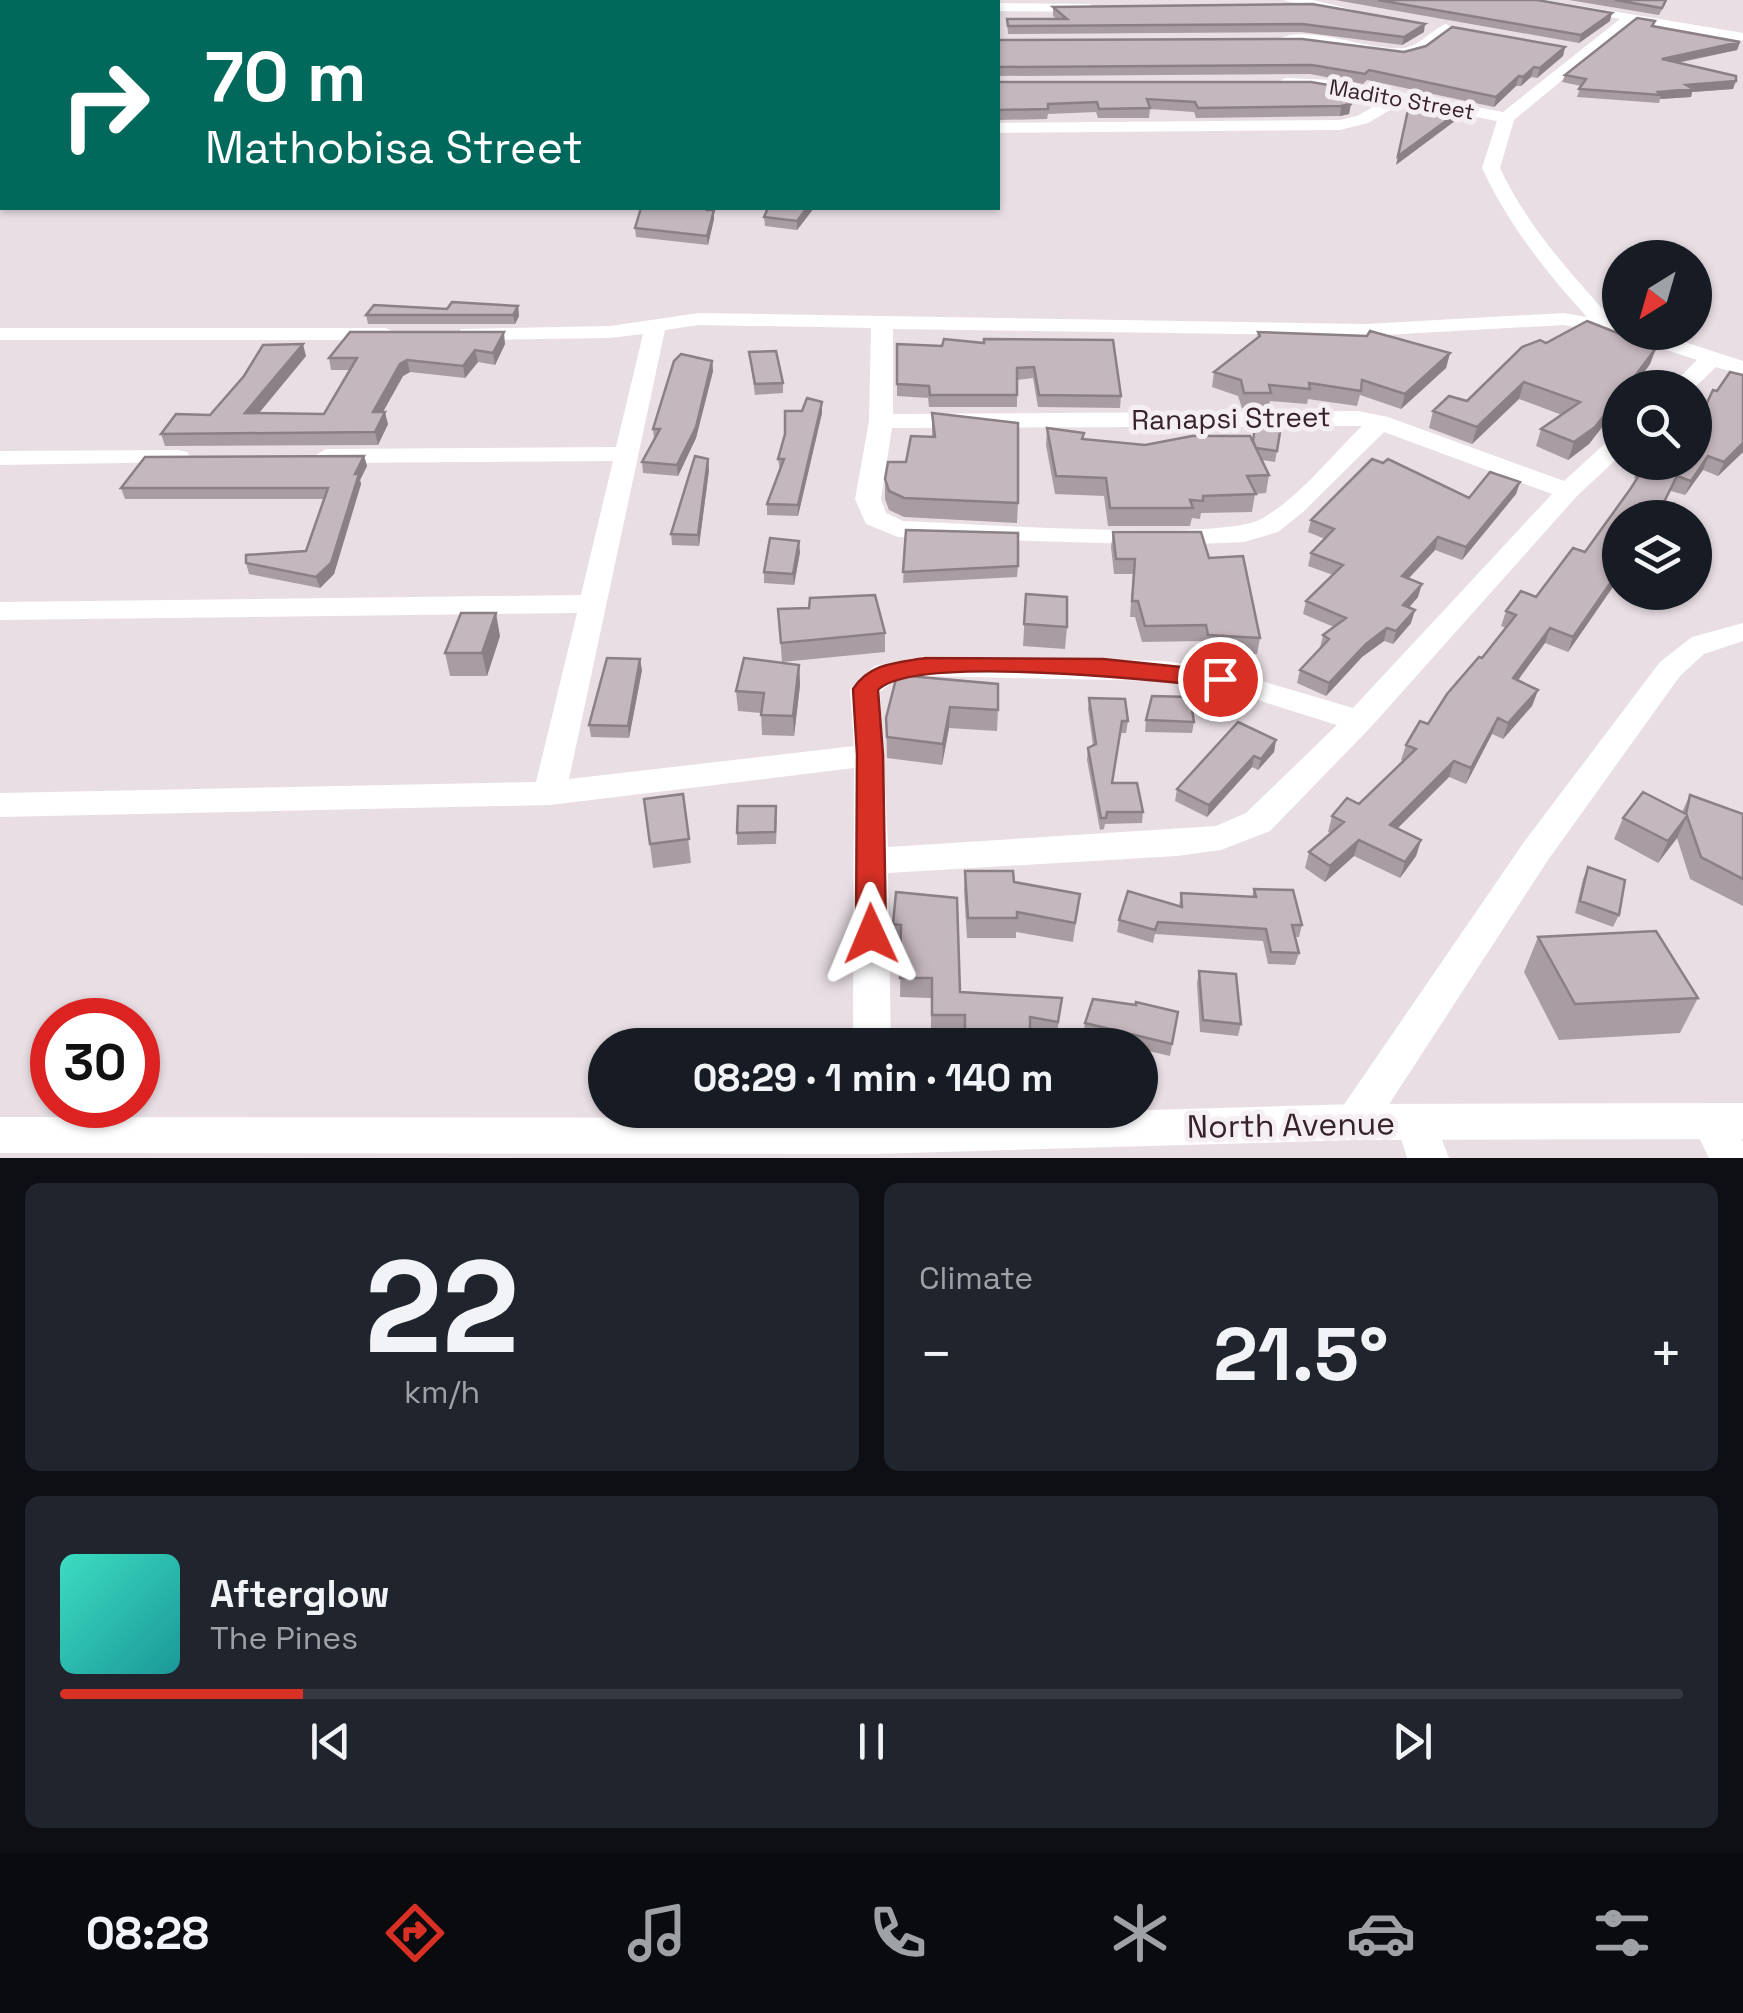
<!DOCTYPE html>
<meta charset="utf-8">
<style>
:root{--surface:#171b24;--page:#20242c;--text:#f1f3f6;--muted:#9ea1a6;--line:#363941;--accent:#d93025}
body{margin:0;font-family:"Space Grotesk",sans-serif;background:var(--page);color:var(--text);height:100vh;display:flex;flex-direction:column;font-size:38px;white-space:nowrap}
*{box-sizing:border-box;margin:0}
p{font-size:32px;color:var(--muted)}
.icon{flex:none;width:55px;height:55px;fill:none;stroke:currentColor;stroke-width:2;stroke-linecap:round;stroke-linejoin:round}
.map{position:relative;height:1158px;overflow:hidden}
.details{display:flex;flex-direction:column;gap:25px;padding:25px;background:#0d0f14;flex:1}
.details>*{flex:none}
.banner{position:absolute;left:0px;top:0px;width:1000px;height:210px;box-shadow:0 2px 8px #0004;background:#00695c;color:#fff;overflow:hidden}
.needle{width:65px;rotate:217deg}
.fabs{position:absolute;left:1602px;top:240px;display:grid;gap:20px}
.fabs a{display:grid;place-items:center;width:110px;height:110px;border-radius:50%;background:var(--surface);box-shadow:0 2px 8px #0004;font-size:50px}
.speed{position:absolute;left:30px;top:998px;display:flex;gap:20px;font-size:50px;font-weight:700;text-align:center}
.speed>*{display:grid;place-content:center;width:130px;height:130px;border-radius:50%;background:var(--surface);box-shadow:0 2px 8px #0004;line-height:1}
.speed .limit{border:15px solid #d22;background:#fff;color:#111}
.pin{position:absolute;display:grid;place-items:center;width:85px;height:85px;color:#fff;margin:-42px;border:5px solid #fff;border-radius:50%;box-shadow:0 2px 10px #0007}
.me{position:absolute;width:110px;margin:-55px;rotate:359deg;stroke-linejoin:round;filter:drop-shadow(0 0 8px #0008)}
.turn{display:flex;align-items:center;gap:35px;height:210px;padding:0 40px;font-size:45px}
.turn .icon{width:130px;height:130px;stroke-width:2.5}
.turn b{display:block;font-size:70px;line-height:85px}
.big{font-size:75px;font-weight:600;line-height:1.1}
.details .card{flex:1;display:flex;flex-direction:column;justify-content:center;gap:15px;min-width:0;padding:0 35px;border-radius:15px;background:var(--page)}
.details .dial{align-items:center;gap:0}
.dial b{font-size:130px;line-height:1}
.song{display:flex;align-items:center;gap:30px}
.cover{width:120px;height:120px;border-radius:15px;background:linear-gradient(135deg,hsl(170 70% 55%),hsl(180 70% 35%))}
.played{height:10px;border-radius:5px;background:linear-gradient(90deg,var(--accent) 15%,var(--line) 15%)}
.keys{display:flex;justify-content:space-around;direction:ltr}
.heat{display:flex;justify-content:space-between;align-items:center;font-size:55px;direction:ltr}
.details .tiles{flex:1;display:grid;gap:25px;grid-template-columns:1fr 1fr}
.card:last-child{grid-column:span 2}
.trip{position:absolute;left:588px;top:1028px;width:570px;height:100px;border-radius:50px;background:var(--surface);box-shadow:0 2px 8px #0004;font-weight:600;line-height:100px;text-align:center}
.tabs{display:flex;height:160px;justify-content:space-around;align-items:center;background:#090b0e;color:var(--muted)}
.tabs .icon{width:70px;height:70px}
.tabs .on{color:var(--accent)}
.tabs b{font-size:45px;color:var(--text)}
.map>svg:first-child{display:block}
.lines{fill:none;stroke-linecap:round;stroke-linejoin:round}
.minor{fill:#fff;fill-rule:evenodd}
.tertiary{fill:#fff;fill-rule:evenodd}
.wall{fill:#a99da3}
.shaded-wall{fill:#8a8085}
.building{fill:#c5b7be;stroke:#8a8085;stroke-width:2.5}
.route{fill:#d93025;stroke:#8d1f18;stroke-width:2.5}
.labels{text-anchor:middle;stroke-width:10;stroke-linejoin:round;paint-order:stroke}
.far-street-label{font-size:22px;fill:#362229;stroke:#f5eef3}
.street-label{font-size:28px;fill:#362229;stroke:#f5eef3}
.near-street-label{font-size:32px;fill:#362229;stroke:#f5eef3}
</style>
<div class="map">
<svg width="1743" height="1158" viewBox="0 0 1743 1158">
<rect width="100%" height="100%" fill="#e8dee4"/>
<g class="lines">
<path class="minor" d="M857,0H871V2H858Z
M1283,0H1313L1354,10L1347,14Z
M998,3L1089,4L1096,8L1089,12L998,11Z
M0,13H2V21H0Z
M1625,15L1637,18L1514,120L1500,168C1528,228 1571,273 1614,322L1620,323V332H1654L1743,361V375L1716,367L1694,388H1669L1697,360L1621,335L1564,325L1366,336L893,329V414L1358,411L1388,417L1564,481L1611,438L1620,436V456L1577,496L1370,728L1270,831L1221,850L1177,856L888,873L891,1045H853L854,768L550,805L0,817V793L536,782L577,613L0,620V602L581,595L613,461L326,463L314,456L326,449L616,447L643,334L610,338L469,340L458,334L461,329L610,326L699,313L1366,324L1564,313L1587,317C1545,271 1508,224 1482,168L1497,121L1402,103L1368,123L1340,130L998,133V123L1340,120L1357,116L1385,100L1333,90L1281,86V80L1286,78L1333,80L1503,112ZM699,325L871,328L869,421L855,499L866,524L898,537L1172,545L1244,542L1278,532L1302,513L1384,432L1552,494L1353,708L1221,669L1164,661L925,656L874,666L850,689L854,746L569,779L665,330ZM1362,426C1331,456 1299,498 1261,519C1221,542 964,523 903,521L886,513L881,499L892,428ZM925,676L1164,681L1219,688L1337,725L1246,813L1216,826L888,847L880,692L894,681Z
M1446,24L1453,28L1451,31L1422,52L1403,57L1330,46L1284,44L1277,40C1305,22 1371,52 1404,48C1420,46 1432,29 1446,24Z
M2,123V135L0,136V124Z
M0,328H386L397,334L386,340H0Z
M178,450L187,452L190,457L187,462L0,465V451Z
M1743,623V641L1704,654L1680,676L1548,860L1369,1135L1355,1140L1341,1135L1335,1122L1341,1109L1524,842L1660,662L1692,637Z
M1711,1103L1725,1108L1743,1142V1158H1709L1691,1121L1697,1108Z
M1416,1104L1430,1109L1449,1158H1407L1396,1122L1402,1109Z"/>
<path class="tertiary" d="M1515,0H1546L1743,33V41Z
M2,93V103L0,104V94Z
M1743,1103V1139L1355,1140L874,1154L0,1153V1117L874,1118L1355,1104Z"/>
</g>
<path class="wall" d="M1335,0H1537L1610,21L1579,43Z
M1569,0H1667L1659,15Z
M1053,7L1424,32L1402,45L1301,32L1008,34L1007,19H1057L1053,16Z
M1653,27L1740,42L1737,50L1678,63L1733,89L1692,92L1691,97L1660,99L1659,103L1577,97L1581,86L1562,82L1565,75Z
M998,40L1404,52L1565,47L1563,56L1537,78L1531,77L1521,86H1516L1494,107L1367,80L1363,84L1310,74L998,76Z
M998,82V83L1352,89L1349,114L1340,116L1196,118L1194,112L1150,109L1149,118H1098L1096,112L1048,114L1047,119L998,120Z
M711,208L710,210H714V219L708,245L636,237L635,228Z
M814,208L797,230L765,226L764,217Z
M518,306L519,316L515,324H368L366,315Z
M1258,332L1450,353L1446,368L1401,409L1360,395L1357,406L1308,399L1307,404L1270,401L1268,408H1242L1238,396L1212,387L1214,372L1257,338Z
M984,343L1121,396L1120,408L1038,407L1033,378L1017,380V407H929L928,398L897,396V344L942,346Z
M1546,343L1656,348L1650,364L1589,444L1568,460L1536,446L1541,429L1562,415L1519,399L1472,444L1429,428L1433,411L1467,401Z
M505,344L495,365L478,362L465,378L410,372L403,376L383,412L388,424L378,445L165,446L161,434L210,415L306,356L259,413L324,414L350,370H331L329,358Z
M749,352L783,383V393L755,395Z
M712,361L713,371L696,438L678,476L643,473L642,462L654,439L653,429Z
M822,402V413L798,516L767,515V504L780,470L778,459L802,411Z
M932,413L1018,503L1017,523L904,517L889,510L885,499V479L906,462L932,437Z
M1695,414L1743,452L1718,476L1703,470L1685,495L1671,491L1620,518V572L1617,581L1568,652L1545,643L1517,680L1538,690L1532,706L1503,739L1492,734L1466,784L1449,777L1397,828L1421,840L1416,856L1400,878L1354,856L1325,882L1305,868L1309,852L1331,833L1328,832L1332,816L1359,804L1403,761L1401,760L1406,745L1428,724L1506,628L1501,626L1506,611L1536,597L1585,552L1631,488L1637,479L1634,478L1639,464Z
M1047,428L1084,439L1145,445L1252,441L1280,432L1275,462L1262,460L1269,475L1266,493L1255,494L1252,512L1201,513L1200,519L1192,518L1190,526H1108L1104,496L1055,494L1046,445Z
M364,456L367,466L360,480L361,484L334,574L320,588L249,574L246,563L306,551L324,499H125L121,488Z
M708,459L709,470L699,546L672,545L671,534Z
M1520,482L1516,494L1462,560L1435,550L1408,578L1418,597L1409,607L1411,623L1393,644L1384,641L1362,657L1326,696L1297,683L1300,670L1320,648L1323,635L1334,627L1303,614L1306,601L1333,575L1308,566L1311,553L1325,539L1308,532L1311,520L1469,498Z
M906,530L1018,566L1017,577L903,583Z
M1113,532L1209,558L1260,638L1257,654L1205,651L1204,641L1142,642L1135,617H1130L1133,574H1114L1111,547Z
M800,552L794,585L764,583V572Z
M1026,594L1067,627L1065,649L1023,646Z
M778,609L885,633V652L782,662Z
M500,636L487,676H450L445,653Z
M799,665L800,685L794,736L762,735L761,713L738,711L736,691Z
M642,670L629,738L591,737L589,725Z
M897,675L998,710L997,731L949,728L942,765L887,758L886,718Z
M1089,698L1128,721L1126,733H1121L1112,783L1143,812L1142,823L1105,824L1104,829L1100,830L1087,760L1088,748L1093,746L1088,709Z
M1146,720L1194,722L1192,733L1145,732Z
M1276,740L1274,752L1258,770L1252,767L1207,817L1175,801L1177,789Z
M683,794L691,863L653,868L644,799Z
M1690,795L1743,814V906L1690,879L1677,838L1658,863L1614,839L1623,818L1682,812Z
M777,818L776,844L737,845V833Z
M1588,867L1619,915L1613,927L1575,913L1583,879Z
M965,871L1014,882L1080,894L1073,942L1016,932V938H967L964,891Z
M1254,889L1302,925L1299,937H1295L1299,953L1295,965L1268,964L1263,941L1155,934L1153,943L1117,932L1119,920L1179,906L1181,893L1252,897Z
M896,892L960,992L1062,998L1056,1041L1029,1037V1045H964V1035L931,1034V998L900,997L901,945L893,944Z
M1538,937L1698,998L1680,1033L1559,1040L1524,972Z
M1199,971L1241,1024L1238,1036L1200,1032L1197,983Z
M1136,1005L1178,1012L1170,1056L1140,1049V1045H1124L1083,1035L1085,1023Z"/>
<path class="shaded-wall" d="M1612,13L1610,21L1579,43L1581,35Z
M1425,24L1424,32L1402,45L1404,37Z
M1740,42L1737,50L1659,66L1662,59Z
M1565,47L1563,56L1537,78L1540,68Z
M1534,67L1531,77L1521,86L1523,77Z
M1519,76L1516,86L1494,107L1496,97Z
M1736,81L1733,89L1692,92L1691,97L1660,99L1661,95L1658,92L1686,85Z
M1351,104L1349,114L1340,116L1341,106Z
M1461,110L1459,118L1396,165L1398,156Z
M807,208H814L797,230V221Z
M714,210V219L708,245L707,236Z
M518,306L519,316L515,324L513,315Z
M504,332L505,344L495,365L493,353Z
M303,344L306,356L249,425L245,413Z
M1656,348L1650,364L1633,388H1626Z
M475,350L478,362L465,378L463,366Z
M1450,353L1446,368L1401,409L1405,394Z
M407,360L410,372L403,376L376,424L373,412L400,364Z
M712,361L713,371L696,438L678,476L677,465Z
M1524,382L1519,399L1472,444L1477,427Z
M1620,395V404L1589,444L1568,460L1574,442Z
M822,402V413L798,516V505Z
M385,412L388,424L378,445L375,432Z
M1743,443V452L1718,476L1724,462Z
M364,456L367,466L360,480L361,484L334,574L320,588L316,577L355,474Z
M1708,456L1703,470L1685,495L1691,481Z
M708,459L709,470L699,546L698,535Z
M1520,482L1516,494L1462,560L1466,547Z
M1438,537L1435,550L1399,589L1402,576Z
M799,541L800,552L794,585L793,574Z
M1620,569L1617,581L1568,652L1573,637Z
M1422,584L1418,597L1400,618L1403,605Z
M1415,610L1411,623L1393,644L1396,631Z
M496,613L500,636L487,676L482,653Z
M1387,628L1384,641L1362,657L1326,696L1329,683L1366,644Z
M1550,628L1545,643L1508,694L1513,678Z
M640,659L642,670L629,738L628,726Z
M799,665L800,685L794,736L793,716Z
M1538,690L1532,706L1503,739L1508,723Z
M950,707L949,728L942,765L943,744Z
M1498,718L1492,734L1466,784L1471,768Z
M1276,740L1274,752L1258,770L1261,759Z
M1254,756L1252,767L1207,817L1209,805Z
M1454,761L1449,777L1385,841L1390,825Z
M1687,816L1677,838L1658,863L1668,841Z
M1359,840L1354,856L1325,882L1330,866Z
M1421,840L1416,856L1400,878L1405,862Z"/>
<path class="building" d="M1378,0H1537L1612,13L1581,35Z
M1615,0H1666L1662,8Z
M1312,4L1425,24L1404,37L1302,24L1008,26L1007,19H1067L1053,7Z
M1637,18L1655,21L1652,26L1740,42L1662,59L1736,76V81L1686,85L1693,89L1658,92L1661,95L1579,89L1586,79L1565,75Z
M1452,27L1565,47L1540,68L1534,67L1523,77L1519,76L1496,97L1369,70L1365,74L1312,65L998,67V40L1302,39L1404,52L1426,46Z
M998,82H1311L1352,89L1351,104L1341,106L1198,108L1195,102L1147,99L1150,108L1099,109L1097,102L1048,104V109L998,110Z
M1410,101L1461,110L1398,156Z
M641,208H707V210H714L707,236L635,228Z
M768,208H807L797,221L764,217Z
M452,302L518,306L513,315H366L374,305L447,309Z
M1587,321L1656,348L1626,388H1620V395L1595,427L1574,442L1541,429L1580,402L1524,382L1477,427L1433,411L1449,396L1467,401L1522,347L1540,340L1546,343Z
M1370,331L1450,353L1405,394L1362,380L1361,391L1309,383L1310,389L1269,385L1271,393H1244L1241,380L1214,372L1260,336L1258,332L1367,336Z
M350,332H504L493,353L475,350L463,366L407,360L400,364L373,412H385L375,432L161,434L176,414L210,415L244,376L263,345L303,344L245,413L324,414L357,358H329Z
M944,339L984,343V339L1113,340L1121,396L1039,395L1034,367L1017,368V395H930L929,386L897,384V344L942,346Z
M776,351L783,383L755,384L749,352Z
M681,354L712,361L696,427L677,465L642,462L660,429H653L674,361Z
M1730,372L1743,375V443L1724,462L1708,456L1691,481L1677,476L1656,518H1620V556L1615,563L1620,565V569L1573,637L1550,628L1513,678L1538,690L1508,723L1498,718L1471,768L1454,761L1390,825L1421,840L1405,862L1359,840L1330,866L1309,852L1344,822L1332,816L1347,798L1359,804L1416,749L1406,745L1420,721L1428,724L1447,694L1479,657L1482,658L1516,615L1506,611L1521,591L1536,597L1573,548L1585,552L1631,488L1645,466L1639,464L1640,462H1695V414L1701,415L1713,390L1717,391Z
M807,398L822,402L798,505L767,504L784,459H778L785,434V411H802Z
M932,413L1018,423V503L904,498L889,491L885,479L888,462H906L911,436L935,437Z
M1256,420H1277L1280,432L1277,451L1256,448L1253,441Z
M1047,428L1084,433L1082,439L1145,445L1192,436H1250L1269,475L1247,476L1256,494L1203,496V501L1190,500L1193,508H1110L1106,478L1056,476Z
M364,456L355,474H359L331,563L316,577L246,563V555L306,551L328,488H121L145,457Z
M695,456L708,459L698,535L671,534Z
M1372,459L1383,463L1388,459L1469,498L1490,472L1520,482L1466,547L1438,537L1402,576L1422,584L1403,605L1415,610L1396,631L1387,628L1366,644L1329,683L1300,670L1329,639L1323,635L1346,618L1306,601L1343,565L1311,553L1334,529L1311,520Z
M906,530L1018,533V566L903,572Z
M1113,532H1201L1209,558L1243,556L1260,638L1208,635L1206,625L1145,626L1138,601H1132L1135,559H1116Z
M770,538L799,541L793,574L764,572Z
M1026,594L1067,597V627L1024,624Z
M875,595L885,633L781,643L778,609L809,608L810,598Z
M461,613H496L482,653H445Z
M607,658L640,659L628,726L589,725Z
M744,658L799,665L793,716L761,715L764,693L736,691Z
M897,675L998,684V710L950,707L943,744L887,737L886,718Z
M1152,696L1190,697L1194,722L1146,720Z
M1089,698L1125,699L1128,721H1122L1112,783H1137L1143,812H1107L1106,818H1101L1088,748L1096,744Z
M1238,722L1276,740L1261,759L1254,756L1209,805L1177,789Z
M1643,792L1686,814L1690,795L1743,814V879L1701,857L1687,816L1668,841L1623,818Z
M683,794L689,839L650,844L644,799Z
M738,806H776L775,832L737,833Z
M1588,867L1625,880L1619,915L1580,901Z
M965,871H1013L1014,882L1080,894L1075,923L1017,912V918H968Z
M1254,889L1293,890L1302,925H1292L1299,953L1271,952L1266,929L1158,922L1155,930L1119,920L1128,891L1182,907L1181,893L1256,897Z
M896,892L957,898L960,992L1062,998L1058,1022L1030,1017V1034L965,1029V1015H932V978H900L901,925L893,924Z
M1656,931L1698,998L1575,1004L1538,937Z
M1199,971L1236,974L1241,1024L1203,1020Z
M1093,999L1136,1005V1002L1178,1012L1172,1044L1085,1023Z"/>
<path class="route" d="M925,658L1103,659L1220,671L1233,679L1220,687C1163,681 913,654 878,690L883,755L886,934L882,943L871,946L861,943L856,934L857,755L853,689C870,663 896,663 925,658Z"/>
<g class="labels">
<g class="far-street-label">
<text transform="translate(1402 99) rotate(10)" y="8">Madito Street</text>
</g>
<g class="street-label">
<text transform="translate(1231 418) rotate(-1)" y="10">Ranapsi Street</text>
</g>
<g class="near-street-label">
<text transform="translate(1291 1125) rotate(-1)" y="11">North Avenue</text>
</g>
</g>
</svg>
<div class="fabs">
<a><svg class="needle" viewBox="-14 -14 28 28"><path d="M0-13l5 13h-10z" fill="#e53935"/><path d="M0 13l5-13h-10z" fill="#9ea1a6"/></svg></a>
<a><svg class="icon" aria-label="search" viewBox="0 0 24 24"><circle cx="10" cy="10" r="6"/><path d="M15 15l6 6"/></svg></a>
<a><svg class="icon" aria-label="layers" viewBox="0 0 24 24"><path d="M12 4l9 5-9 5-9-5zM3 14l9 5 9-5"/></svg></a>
</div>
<div class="speed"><div class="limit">30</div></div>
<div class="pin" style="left:1220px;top:679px;background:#d93025"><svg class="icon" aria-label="arrive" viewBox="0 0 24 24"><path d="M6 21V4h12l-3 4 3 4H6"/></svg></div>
<svg class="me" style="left:871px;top:934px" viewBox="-20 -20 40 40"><path d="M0-17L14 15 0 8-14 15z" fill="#d93025" stroke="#fff" stroke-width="4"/></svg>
<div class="trip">08:29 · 1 min · 140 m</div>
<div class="banner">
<div class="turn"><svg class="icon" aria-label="right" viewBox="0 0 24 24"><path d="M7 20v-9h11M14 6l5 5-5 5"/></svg><div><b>70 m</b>Mathobisa Street</div></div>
</div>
</div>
<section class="details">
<div class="tiles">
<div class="card dial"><b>22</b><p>km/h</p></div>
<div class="card"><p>Climate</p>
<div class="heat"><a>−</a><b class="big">21.5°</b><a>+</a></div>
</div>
<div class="card">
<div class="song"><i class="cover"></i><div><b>Afterglow</b><p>The Pines</p></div></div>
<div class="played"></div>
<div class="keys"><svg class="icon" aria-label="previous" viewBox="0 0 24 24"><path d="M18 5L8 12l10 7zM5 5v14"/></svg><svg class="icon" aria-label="pause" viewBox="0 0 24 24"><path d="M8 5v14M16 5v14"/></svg><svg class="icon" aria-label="next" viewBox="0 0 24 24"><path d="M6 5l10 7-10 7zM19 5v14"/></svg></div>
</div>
</div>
</section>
<nav class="tabs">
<b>08:28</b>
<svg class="icon on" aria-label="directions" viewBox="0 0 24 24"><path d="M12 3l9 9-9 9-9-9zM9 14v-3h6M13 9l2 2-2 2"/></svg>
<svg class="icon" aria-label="music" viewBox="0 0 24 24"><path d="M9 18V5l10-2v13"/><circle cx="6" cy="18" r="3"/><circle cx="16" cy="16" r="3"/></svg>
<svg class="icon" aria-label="phone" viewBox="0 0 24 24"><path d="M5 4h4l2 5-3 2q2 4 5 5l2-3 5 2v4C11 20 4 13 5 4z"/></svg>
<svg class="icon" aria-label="climate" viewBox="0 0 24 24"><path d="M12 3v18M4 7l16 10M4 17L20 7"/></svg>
<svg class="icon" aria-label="car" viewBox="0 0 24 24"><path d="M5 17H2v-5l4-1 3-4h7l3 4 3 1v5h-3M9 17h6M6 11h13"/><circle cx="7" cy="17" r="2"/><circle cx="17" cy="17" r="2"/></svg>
<svg class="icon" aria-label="filters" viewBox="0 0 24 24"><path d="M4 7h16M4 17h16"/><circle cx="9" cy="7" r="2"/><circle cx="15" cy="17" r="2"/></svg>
</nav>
